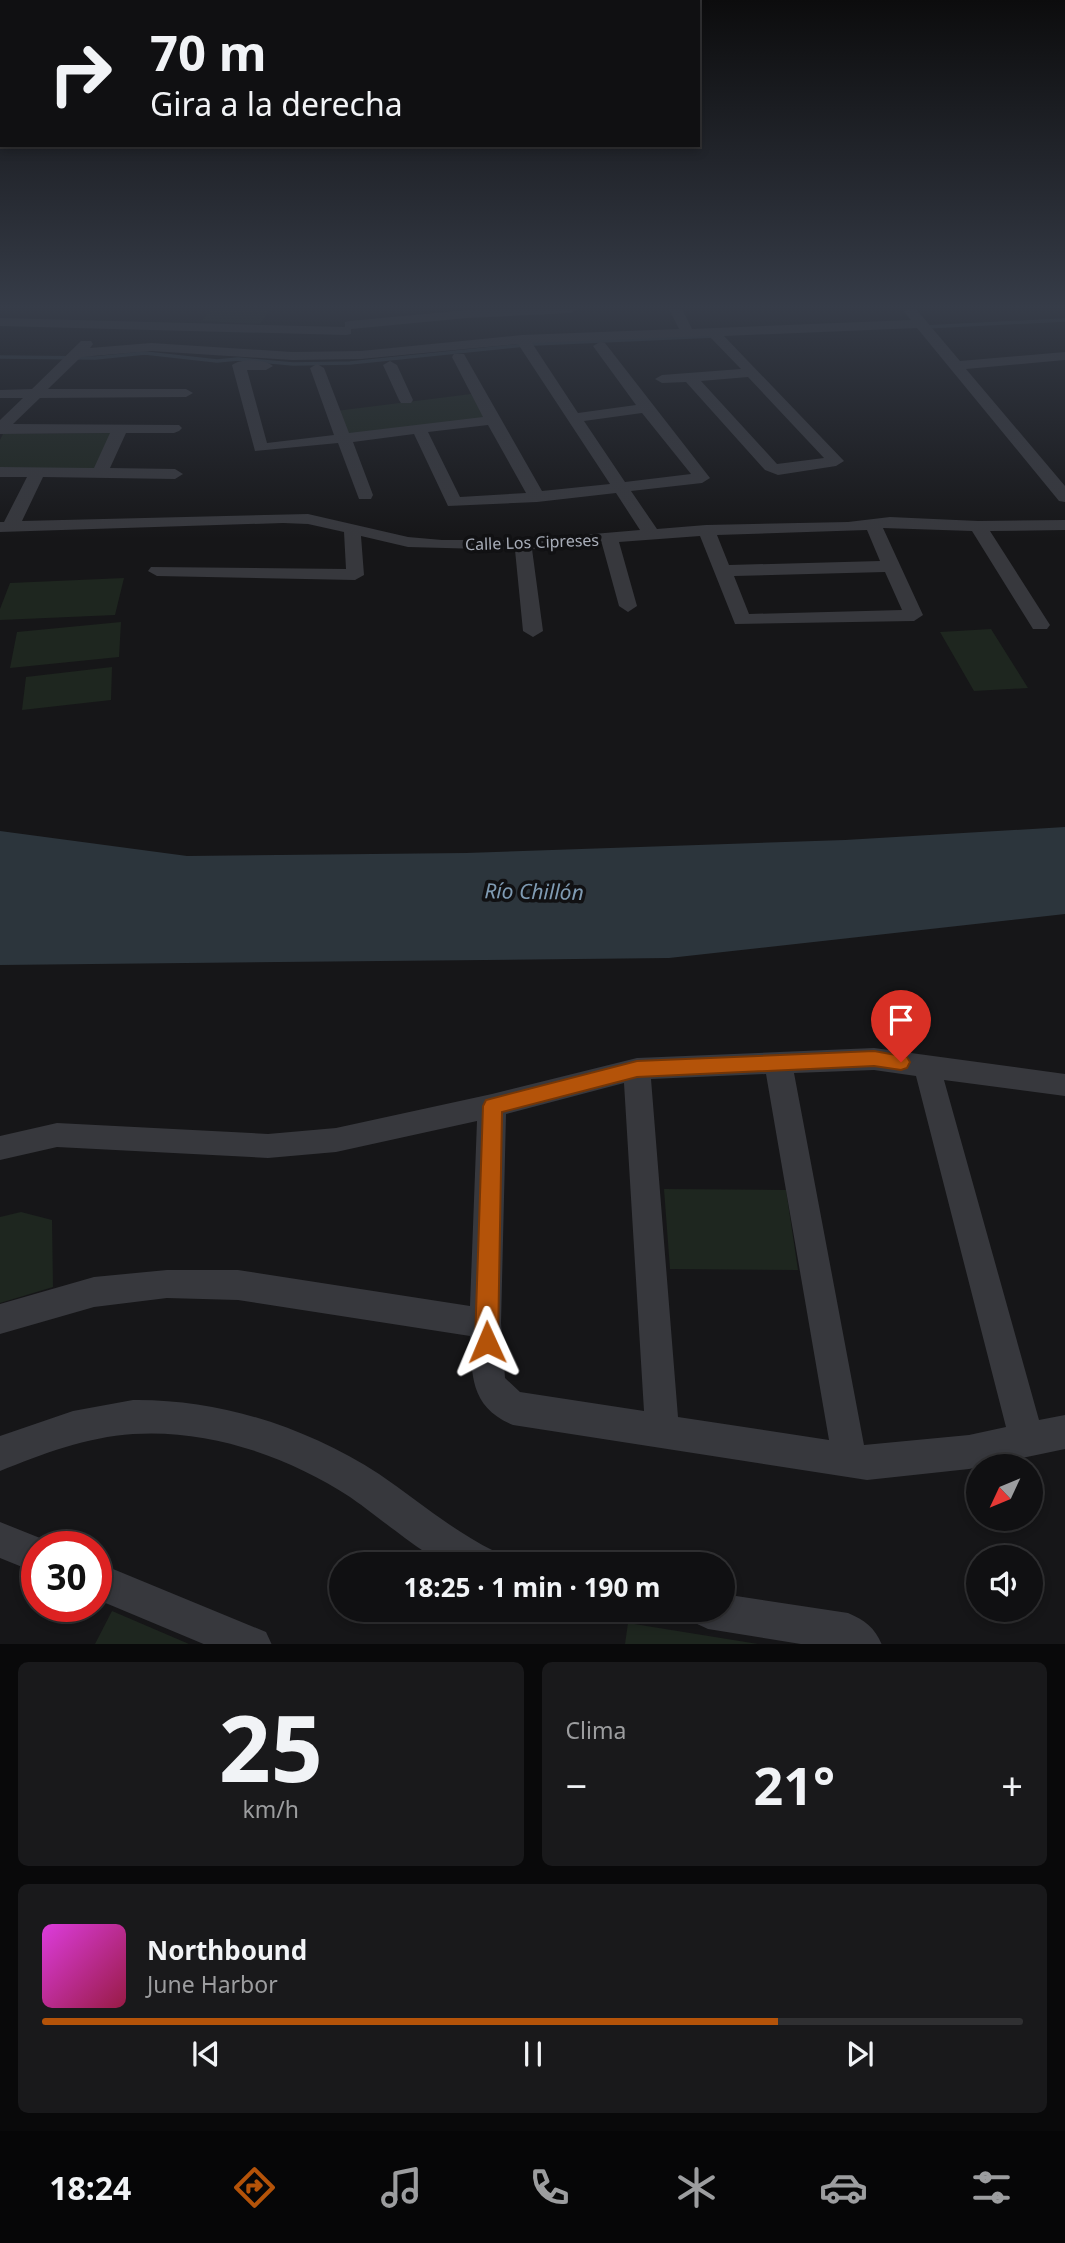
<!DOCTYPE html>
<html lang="es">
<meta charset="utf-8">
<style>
:root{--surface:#101012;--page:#19191b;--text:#f1f3f6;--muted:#9c9d9f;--line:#303032;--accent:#b45309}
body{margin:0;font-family:"Noto Sans",sans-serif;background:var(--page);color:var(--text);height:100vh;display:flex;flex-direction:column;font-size:26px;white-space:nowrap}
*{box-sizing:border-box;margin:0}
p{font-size:23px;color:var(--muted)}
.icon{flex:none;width:38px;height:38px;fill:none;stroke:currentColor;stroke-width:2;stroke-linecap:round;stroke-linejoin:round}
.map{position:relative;height:1644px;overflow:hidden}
.details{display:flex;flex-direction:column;gap:18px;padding:18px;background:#09090a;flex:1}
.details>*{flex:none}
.top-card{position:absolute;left:0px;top:0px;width:700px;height:147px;box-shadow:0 4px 10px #0003,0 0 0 2px var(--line);background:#101012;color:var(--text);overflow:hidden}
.needle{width:46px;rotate:226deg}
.fabs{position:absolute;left:966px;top:1454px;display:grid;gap:14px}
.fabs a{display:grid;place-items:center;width:77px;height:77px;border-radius:50%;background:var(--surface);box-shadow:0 4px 10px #0003,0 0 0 2px var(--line);font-size:35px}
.speed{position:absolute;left:21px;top:1531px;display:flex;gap:14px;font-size:35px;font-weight:700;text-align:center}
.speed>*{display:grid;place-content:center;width:91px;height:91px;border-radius:50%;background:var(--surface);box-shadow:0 4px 10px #0003,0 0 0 2px var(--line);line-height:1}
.speed .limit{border:10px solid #d22;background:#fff;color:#111}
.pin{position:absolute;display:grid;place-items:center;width:60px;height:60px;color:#fff;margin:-72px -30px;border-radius:50% 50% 50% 0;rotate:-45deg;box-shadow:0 0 7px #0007}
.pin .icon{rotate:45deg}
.me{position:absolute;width:77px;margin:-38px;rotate:359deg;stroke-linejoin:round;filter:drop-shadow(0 0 5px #0008)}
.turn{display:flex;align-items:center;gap:24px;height:147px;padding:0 35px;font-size:32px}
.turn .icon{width:91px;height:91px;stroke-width:2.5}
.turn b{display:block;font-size:49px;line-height:60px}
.big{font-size:52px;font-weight:700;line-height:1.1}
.details .widget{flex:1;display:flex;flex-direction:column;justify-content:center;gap:10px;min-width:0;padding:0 24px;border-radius:10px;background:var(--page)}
.details .dial{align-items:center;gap:0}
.dial b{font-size:91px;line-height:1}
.song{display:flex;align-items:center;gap:21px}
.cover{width:84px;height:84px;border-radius:10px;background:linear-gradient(135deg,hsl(300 70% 55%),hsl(340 70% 35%))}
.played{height:7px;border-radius:4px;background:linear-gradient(90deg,var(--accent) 75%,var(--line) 75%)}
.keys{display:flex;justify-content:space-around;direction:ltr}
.heat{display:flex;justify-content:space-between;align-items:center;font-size:38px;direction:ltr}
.details .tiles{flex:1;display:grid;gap:18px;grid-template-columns:1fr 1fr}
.widget:last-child{grid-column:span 2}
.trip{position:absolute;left:329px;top:1552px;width:406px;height:70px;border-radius:35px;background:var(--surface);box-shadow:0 4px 10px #0003,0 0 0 2px var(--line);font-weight:700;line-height:70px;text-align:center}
.tab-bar{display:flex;height:112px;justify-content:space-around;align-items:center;background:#060607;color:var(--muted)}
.tab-bar .icon{width:49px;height:49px}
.tab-bar .selected{color:var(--accent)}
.tab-bar b{font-size:32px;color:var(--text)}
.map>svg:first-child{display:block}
.green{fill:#1e261f}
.water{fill:#2c353c}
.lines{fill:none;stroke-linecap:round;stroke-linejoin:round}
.stream{stroke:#2c353c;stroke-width:3.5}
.minor{fill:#37383d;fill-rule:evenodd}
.route{fill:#b45309;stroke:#753606;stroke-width:2}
.labels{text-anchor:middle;stroke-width:7;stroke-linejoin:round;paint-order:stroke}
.far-street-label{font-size:16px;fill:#a8adb8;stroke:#111113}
.water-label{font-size:21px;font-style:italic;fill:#7f9bb3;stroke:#111113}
</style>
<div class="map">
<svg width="1065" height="1645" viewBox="0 0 1065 1645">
<rect width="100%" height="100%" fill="#161618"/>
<path class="green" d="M212,309H270L260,324L202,321Z
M471,394L486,418L347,436L336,411Z
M112,433L96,468L0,469V440L3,434Z
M124,578L115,615L0,620V609L10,583Z
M121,622L119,657L10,668L17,632Z
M991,629L1028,688L974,691L940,632Z
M112,667L111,700L22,710L26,677Z
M664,1189L786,1190L798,1270L670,1269Z
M21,1212L52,1220L53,1287L0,1303V1217Z
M112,1611L189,1644H95Z
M628,1623L758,1644H625Z"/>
<path class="water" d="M1065,827V914L669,958L0,965V831L187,856L466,853L845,840Z"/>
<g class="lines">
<path class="stream" d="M925,327L1065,320
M0,357L95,358L145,353L217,361L238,359L293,364L350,363L534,344L715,336"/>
<path class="minor" d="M577,309L571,313L467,318L351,329V334L346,335L0,326V318L345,327V322L350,321L467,310Z
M669,309H682L692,329L911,320L904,312L906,309H916L960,361L1065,352V360L966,369L1065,486V502L1059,501L917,328L724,336L844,461L836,466L778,475L765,470L686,382L662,383L655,379L662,375L741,369L709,336L532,343L578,413L636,405L593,346L600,342L605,343L710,478L702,483L631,491L657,529L706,525L848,522L890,517L978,521L1065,520V530L990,531L1050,625L1047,629H1033L972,531L883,528L923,615L914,621L735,624L700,536L619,542L637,606L628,612L619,606L602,544L532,549L543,631L533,637L523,631L515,550L408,547L361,536L364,575L355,580L157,576L148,571L151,567L346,569L344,532L308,524L283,523L0,532V522H4L27,477H0V467L94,468L110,433L0,434V420L23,398H0V390L32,389L81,341H91L93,344L90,348L151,343L292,352L361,351L522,335L679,329ZM518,344L610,484L542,491L464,354H454L452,357L483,417L349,433L324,368L317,364L310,368L334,435L267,443L247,370H266L273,366C264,359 241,358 232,365L255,451L338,443L359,499H371L373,495L353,442L414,434L448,506L537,502L616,493L640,530L523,540H442L408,537L308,514L22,521L43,477L175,479L183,474L175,469L110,468L126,433H174L179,431L182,428L179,425L13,424L40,398L186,397L193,393L186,389H48L81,357L151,351L292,360L361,359ZM748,377L824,458L777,464L701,381ZM642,413L691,474L625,482L584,421ZM488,425L526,493L460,497L428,432ZM867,530L880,561L729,565L717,535ZM885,572L902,610L749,614L734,576Z
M390,361L397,365L413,400L411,403H401L399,400L383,365Z
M874,1048L1065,1074V1096L944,1080L1039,1420L1065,1415V1449L969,1469L867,1480L513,1425C470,1407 472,1376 470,1336L238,1300L167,1298L94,1307L0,1334V1304L94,1277L167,1270H238L470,1306L477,1121L336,1152L268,1158L57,1147L0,1160V1136L57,1123L268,1134L336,1128L492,1094L637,1058ZM874,1070L916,1076L1006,1427L969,1435L864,1445L794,1073ZM766,1074L829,1440L678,1417L651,1079ZM624,1083L644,1411L520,1392L505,1378L501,1323L506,1114Z
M133,1400C220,1399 306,1427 379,1474C417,1500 453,1531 494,1551L499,1564C483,1564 462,1568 446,1564C432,1561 368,1509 350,1497C287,1456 209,1429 133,1434C87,1437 42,1454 0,1471V1436L73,1411Z
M0,1522L50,1542L52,1547H37V1573L0,1558Z
M96,1562L266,1632L272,1645H206L96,1599Z
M723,1594L848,1613C865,1620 875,1628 882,1645H807L708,1629L695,1623L689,1610H723Z"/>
</g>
<linearGradient id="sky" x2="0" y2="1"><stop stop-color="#0c0c0d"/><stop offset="0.57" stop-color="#363c48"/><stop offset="1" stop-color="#363c48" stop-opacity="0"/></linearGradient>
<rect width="1065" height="539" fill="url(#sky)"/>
<path class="route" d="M874,1051L907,1057L910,1062L907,1068L901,1070L874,1066L637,1077L502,1112L498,1342L495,1350L487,1353L479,1350L475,1342L483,1106L486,1100L637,1061Z"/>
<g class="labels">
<g class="far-street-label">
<text transform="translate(532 542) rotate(-2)" y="6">Calle Los Cipreses</text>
</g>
<g class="water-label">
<text transform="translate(534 892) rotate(1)" y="7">Río Chillón</text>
</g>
</g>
</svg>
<div class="fabs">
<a><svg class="needle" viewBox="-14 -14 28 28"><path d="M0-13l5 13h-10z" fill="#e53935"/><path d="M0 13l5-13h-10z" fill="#9c9d9f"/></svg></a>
<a><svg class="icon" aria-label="sound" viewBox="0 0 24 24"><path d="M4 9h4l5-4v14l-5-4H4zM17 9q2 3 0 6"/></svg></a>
</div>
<div class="speed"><div class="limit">30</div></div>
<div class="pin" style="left:901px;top:1062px;background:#d93025"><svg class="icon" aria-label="arrive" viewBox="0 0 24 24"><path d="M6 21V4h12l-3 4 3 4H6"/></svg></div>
<svg class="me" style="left:487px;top:1342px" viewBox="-20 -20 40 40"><path d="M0-17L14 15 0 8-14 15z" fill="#b45309" stroke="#fff" stroke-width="4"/></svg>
<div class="trip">18:25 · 1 min · 190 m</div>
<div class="top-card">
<div class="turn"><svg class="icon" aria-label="right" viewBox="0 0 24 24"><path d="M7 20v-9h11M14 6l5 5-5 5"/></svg><div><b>70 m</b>Gira a la derecha</div></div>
</div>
</div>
<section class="details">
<div class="tiles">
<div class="widget dial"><b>25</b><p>km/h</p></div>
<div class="widget"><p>Clima</p>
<div class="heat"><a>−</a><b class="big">21°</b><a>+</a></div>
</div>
<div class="widget">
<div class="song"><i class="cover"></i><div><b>Northbound</b><p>June Harbor</p></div></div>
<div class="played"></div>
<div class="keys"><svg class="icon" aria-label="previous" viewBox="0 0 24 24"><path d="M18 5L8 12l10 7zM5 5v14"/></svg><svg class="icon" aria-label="pause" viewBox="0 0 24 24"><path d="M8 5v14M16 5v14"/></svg><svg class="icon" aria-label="next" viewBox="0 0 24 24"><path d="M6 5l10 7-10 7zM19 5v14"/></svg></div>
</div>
</div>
</section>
<nav class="tab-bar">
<b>18:24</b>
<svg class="icon selected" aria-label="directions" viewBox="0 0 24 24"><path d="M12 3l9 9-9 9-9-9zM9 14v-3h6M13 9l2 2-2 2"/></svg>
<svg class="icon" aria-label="music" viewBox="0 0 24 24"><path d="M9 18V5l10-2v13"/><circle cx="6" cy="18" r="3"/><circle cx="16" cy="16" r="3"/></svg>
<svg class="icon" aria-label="phone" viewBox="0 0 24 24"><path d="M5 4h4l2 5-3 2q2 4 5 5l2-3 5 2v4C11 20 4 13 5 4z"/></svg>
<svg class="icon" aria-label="climate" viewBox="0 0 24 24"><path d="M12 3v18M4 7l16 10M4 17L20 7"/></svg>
<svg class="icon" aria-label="car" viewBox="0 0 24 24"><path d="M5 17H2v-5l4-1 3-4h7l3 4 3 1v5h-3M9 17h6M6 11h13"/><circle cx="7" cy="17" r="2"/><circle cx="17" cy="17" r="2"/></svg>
<svg class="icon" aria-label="filters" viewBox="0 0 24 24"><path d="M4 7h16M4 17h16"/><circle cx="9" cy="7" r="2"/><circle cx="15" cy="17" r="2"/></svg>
</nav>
